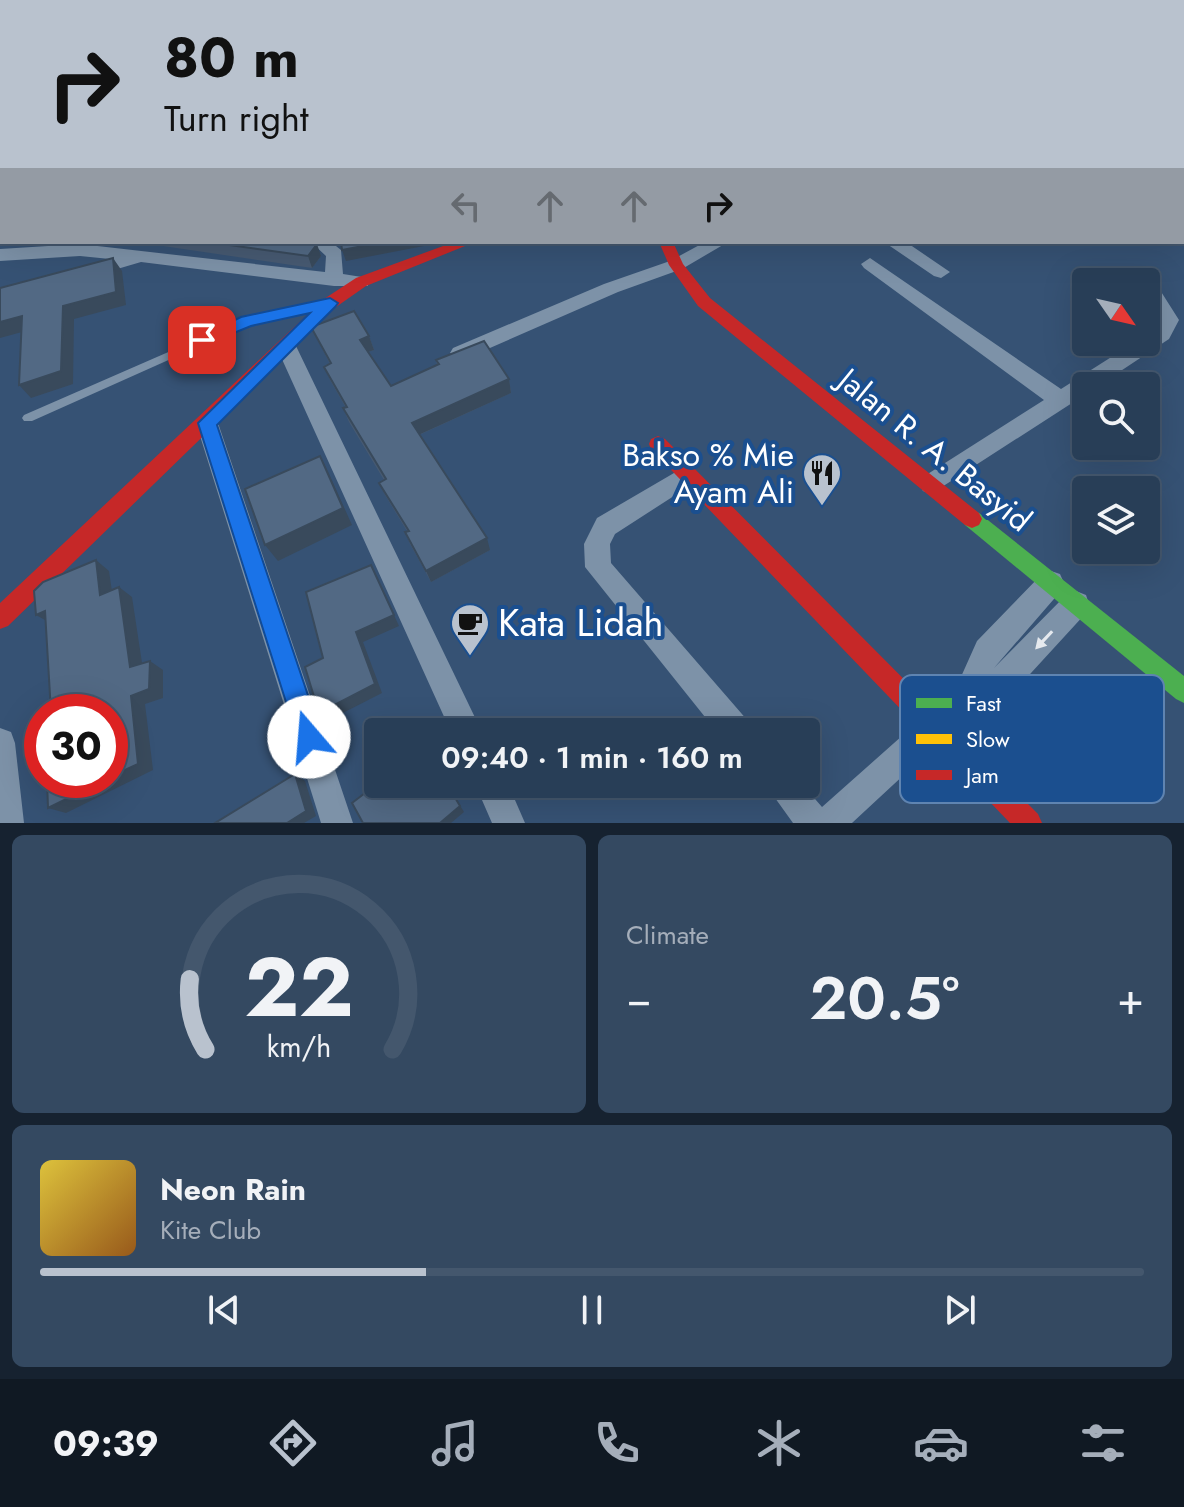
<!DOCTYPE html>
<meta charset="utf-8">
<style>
:root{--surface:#283e57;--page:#344961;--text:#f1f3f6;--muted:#a5aeba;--line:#44576d;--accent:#b9c2ce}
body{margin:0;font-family:Jost,sans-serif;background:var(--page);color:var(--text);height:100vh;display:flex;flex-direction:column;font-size:30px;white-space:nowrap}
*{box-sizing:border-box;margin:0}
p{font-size:26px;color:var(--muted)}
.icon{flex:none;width:44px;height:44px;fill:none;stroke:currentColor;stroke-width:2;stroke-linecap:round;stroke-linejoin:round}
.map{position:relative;height:823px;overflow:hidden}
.drawer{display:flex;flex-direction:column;gap:12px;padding:12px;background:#162230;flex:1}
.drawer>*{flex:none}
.top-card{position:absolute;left:0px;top:0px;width:1184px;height:244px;box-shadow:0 8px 32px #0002,0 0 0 2px var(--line);background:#b9c2ce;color:#111;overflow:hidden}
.needle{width:52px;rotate:124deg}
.fabs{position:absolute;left:1072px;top:268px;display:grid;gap:16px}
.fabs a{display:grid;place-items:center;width:88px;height:88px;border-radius:8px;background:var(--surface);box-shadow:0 8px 32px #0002,0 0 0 2px var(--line);font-size:40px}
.speed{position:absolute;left:24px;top:694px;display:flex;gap:16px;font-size:40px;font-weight:700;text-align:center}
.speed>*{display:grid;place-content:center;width:104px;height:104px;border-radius:50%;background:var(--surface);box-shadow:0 8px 32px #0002,0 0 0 2px var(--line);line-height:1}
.speed .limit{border:12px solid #d22;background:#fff;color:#111}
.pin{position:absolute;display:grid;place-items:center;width:68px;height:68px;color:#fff;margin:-34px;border-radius:16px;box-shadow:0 4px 12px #0006}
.me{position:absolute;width:88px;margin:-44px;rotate:342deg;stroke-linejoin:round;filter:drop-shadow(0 0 6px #0008)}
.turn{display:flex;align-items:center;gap:28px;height:168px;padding:0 32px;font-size:36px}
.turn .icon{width:104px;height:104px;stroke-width:2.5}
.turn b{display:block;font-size:56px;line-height:68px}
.lanes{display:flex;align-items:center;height:76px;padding:0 32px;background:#0003;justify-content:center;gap:40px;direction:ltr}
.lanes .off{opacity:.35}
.big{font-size:60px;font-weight:600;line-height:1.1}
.drawer .card{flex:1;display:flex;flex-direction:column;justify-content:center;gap:12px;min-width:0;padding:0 28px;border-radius:12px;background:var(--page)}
.drawer .dial{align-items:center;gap:0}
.dial svg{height:208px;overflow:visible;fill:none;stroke:var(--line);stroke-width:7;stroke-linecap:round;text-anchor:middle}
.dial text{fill:var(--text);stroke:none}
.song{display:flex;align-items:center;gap:24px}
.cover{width:96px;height:96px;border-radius:12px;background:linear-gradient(135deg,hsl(50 70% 55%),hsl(30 70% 35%))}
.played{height:8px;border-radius:4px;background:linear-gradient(90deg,var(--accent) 35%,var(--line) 35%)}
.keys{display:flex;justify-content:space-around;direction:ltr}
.heat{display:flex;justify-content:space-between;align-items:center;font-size:44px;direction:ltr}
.drawer .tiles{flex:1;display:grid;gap:12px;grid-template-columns:1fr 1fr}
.card:last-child{grid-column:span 2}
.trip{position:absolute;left:364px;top:718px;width:456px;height:80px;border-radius:8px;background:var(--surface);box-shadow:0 8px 32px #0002,0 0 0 2px var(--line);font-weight:600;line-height:80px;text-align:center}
.menu{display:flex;height:128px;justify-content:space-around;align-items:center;background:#101923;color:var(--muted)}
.menu .icon{width:56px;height:56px}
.menu .selected{color:var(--accent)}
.menu b{font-size:36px;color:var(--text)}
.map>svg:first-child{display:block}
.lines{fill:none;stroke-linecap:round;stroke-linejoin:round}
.lane{fill:#7d92a8;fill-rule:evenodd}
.street{fill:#7d92a8;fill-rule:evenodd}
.fast{fill:#4caf50;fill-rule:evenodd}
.slow{fill:#ffc107;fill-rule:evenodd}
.jam{fill:#c62828;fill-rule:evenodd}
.wall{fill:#475a72}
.shaded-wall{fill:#394a5c}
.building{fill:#526984;stroke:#394a5c;stroke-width:2}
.oneway{fill:#e5e9ee}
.route{fill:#1a73e8;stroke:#114b97;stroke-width:2}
.labels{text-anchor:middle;stroke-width:8;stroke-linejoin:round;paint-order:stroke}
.street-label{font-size:32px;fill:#fff;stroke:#1b4f8f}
.poi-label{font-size:32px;fill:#fff;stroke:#1b4f8f;text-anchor:end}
.near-poi-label{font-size:38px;fill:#fff;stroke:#1b4f8f;text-anchor:start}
.key{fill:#1b4f8f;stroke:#5f84b1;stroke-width:2}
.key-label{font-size:22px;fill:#fff}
</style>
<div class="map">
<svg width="1184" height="823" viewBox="0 0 1184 823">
<rect width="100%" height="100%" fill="#365274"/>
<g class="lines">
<path class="lane" d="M256,0H262L261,2H255Z
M321,302L324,303L326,305L324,307L249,324L32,421H24L22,418L24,415L244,319Z"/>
<path class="street" d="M145,0H170L172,2H147Z
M336,0H348L335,2Z
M850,0H862L864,2H852Z
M909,0H922L924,2H911Z
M0,27H2V35H0Z
M0,83H2L0,92Z
M0,213H2V223H0Z
M311,242H331L341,250L343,274L368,278V286H334L141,262L90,277L84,275V267L110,259L80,256L0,261V249L80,244L325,272L326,256Z
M705,242H728L682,269L618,292L467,358L460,360L450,353L453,348L604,284L670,261Z
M884,242H906L950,272L941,278L934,276Z
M870,258L1061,389L1135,342H1146V335L1159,320L1146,298V282H1137L1139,279H1153L1179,320L1169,339L1098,386H1086V394L931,494L923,491L919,484L923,477L1044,400L864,268L861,264Z
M286,339L296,346L482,732H451L276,346Z
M207,414L215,417L218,423L353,823H321L196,423L199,417Z
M686,466L694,469L698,476L694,483L615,534L610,544L611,563L748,721L752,732H717L585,567L584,544L597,518Z
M1051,571L1060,574L1064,583L1060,592L994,668L1066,595L1076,591L1086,595L1089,604L1086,613L1020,685L976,708L852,823H793L765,784H802L822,807L956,688L977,641L1042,574Z
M0,728L11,732L15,743L24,823H0Z
M475,784H508L525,823H492Z"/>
<path class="fast" d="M972,510L979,513L1184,676V703L1176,699L965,525L962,519L965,513Z"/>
<path class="slow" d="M617,0H627L615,2Z"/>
<path class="jam" d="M454,242H475L366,286L336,307L8,626L0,629V603L324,299L356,278Z
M659,242H673L683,264L710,298L979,513L982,519L979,525L972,528L965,525L698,306L669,265Z
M658,436L665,439L1038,814L1042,823H1010L651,449L649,444L651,439Z"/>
</g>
<path class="wall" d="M925,0H1121L1120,2H928Z
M1182,23H1184V179H1182Z
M136,242H315L321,256L312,268Z
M311,327L369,336L374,350L368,352L391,386L437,365L436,360L509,379L511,393L419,435L490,550L431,582L410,544L405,532L407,531L385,495L379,483L384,480L349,422L343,408H346L330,380L324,367L330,364Z"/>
<path class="shaded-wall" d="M384,242H424V246L346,261L342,250Z
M317,244L321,256L312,268L308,256Z
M113,258L122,271L126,305L74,319L73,384L31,398L19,385L63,306Z
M22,316L33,329L0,338V322Z
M369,336L374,350L365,353L360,340Z
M509,379L511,393L416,436L412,423Z
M320,456L329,474L352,525L278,561L265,545Z
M487,538L490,550L431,582L426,571Z
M96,560L109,571L114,605L100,595Z
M371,565L399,626L363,642L382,693L327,721L319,713L356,632Z
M119,587L132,597L144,676L130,667Z
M45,611L52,624L36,615Z
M150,661L163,670V698L145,704L153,770L66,813L48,808L105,780H110L131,696Z
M295,774L305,781L316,816L304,823H287Z
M447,784L464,812L451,823H440Z"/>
<path class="building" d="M536,0H576L575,2H535Z
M636,0H699L698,2H635Z
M956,0H1118L1116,2H964Z
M1182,23H1184V165H1182Z
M208,242H315L317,244L308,256Z
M341,242H384L342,250Z
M113,258L116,292L63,306L61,371L19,385L22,316L0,322V288Z
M354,311L369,336L360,340L391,386L439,364L436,360L484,341L509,379L412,423L487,538L426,571L405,532L409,531L379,483L386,479L343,408L347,407L324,367L331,363L311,327Z
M320,456L343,508L265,545L245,489Z
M96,560L100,595L119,587L130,667L150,661L149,689L131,696L138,764L110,777V712H51L45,611L36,615L34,591L43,582Z
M371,565L394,615L356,632L375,684L319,713L305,667L323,658L306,592Z
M295,774L306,811L287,823H215Z
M47,780H105L48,808Z
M378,783V784H447L460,806L440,823H363L352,803Z"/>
<defs><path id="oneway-solid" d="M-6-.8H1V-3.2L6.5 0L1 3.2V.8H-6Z" transform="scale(2)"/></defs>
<use class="oneway" href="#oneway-solid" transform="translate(1044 640) rotate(133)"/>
<path class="route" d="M330,298L338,303L335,307L217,425L322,737L318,746L309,750L300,746L297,737L198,423L310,313L251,326L202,346L193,340L241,317Z"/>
<defs>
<g id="restaurant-pin" transform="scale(2)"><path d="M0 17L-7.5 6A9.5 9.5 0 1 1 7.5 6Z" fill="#b9c2ce" stroke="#1b4f8f"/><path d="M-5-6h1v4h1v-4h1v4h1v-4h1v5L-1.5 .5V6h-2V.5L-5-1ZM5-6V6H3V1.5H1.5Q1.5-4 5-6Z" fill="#111"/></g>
<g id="cafe-pin" transform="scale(2)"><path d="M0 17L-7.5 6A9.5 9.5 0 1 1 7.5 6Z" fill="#b9c2ce" stroke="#1b4f8f"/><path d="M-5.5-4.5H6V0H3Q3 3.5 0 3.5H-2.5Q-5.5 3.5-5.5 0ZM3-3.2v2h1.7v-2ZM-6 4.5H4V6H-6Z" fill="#111"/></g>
</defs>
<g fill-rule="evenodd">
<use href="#restaurant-pin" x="822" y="473"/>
<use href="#cafe-pin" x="470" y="623"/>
</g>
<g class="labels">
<g class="street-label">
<text transform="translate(935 450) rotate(39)" y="11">Jalan R. A. Basyid</text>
</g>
<g class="poi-label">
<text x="794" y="466">Bakso % Mie<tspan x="794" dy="37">Ayam Ali</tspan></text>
</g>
<g class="near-poi-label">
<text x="498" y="636">Kata Lidah</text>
</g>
</g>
<rect x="900" y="675" width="264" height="128" rx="12" class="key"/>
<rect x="916" y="698" width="36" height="10" fill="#4caf50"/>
<rect x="916" y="734" width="36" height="10" fill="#ffc107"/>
<rect x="916" y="770" width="36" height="10" fill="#c62828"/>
<g class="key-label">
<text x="966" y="711">Fast</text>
<text x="966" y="747">Slow</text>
<text x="966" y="783">Jam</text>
</g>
</svg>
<div class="fabs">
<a><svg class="needle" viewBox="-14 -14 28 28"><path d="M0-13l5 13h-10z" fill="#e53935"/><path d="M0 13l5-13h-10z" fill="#a5aeba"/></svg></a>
<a><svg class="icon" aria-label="search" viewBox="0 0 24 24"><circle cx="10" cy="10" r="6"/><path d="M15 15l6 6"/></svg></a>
<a><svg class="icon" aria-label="layers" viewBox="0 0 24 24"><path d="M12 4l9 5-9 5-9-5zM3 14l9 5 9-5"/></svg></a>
</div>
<div class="speed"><div class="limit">30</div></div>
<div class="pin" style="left:202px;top:340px;background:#d93025"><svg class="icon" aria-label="arrive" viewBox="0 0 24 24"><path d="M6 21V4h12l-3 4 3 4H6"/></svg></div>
<svg class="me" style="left:309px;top:737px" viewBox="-20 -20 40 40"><circle r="19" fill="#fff"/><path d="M0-13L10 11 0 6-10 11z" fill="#1a73e8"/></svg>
<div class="trip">09:40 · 1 min · 160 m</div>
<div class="top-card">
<div class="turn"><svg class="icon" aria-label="right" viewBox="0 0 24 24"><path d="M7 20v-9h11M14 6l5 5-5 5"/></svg><div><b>80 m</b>Turn right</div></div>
<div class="lanes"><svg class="icon off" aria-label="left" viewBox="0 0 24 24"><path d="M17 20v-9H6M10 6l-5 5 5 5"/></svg><svg class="icon off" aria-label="ahead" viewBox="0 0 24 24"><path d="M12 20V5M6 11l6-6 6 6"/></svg><svg class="icon off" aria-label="ahead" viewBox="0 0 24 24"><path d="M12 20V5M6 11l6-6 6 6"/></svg><svg class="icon" aria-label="right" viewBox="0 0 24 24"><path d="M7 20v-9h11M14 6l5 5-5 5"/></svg></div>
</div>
</div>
<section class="drawer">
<div class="tiles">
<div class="card dial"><svg viewBox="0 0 100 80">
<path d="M14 69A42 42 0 1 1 86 69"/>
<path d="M14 69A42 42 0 0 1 8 42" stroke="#b9c2ce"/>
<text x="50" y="56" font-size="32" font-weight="700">22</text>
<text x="50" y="72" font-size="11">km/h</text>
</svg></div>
<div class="card"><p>Climate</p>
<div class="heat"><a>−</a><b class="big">20.5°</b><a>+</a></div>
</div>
<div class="card">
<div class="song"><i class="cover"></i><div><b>Neon Rain</b><p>Kite Club</p></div></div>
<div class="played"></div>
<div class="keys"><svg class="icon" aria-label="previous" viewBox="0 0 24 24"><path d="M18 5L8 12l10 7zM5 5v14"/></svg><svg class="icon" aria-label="pause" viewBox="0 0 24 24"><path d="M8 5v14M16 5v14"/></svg><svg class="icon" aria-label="next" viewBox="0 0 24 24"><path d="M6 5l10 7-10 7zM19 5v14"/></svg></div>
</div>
</div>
</section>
<nav class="menu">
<b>09:39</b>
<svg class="icon selected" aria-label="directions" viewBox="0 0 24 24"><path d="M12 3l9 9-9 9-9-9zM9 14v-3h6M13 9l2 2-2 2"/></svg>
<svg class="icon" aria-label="music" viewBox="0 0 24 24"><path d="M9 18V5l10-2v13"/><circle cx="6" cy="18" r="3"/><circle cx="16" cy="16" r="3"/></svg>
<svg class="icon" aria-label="phone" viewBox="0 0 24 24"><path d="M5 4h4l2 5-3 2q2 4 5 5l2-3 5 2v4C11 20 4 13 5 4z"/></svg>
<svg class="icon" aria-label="climate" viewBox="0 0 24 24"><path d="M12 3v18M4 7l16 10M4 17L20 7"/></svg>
<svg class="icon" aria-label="car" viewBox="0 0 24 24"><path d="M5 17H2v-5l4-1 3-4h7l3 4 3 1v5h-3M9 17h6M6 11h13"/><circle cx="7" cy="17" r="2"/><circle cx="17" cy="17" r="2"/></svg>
<svg class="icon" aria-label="filters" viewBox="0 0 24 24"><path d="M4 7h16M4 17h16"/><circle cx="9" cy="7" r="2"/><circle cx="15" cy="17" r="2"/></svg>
</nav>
